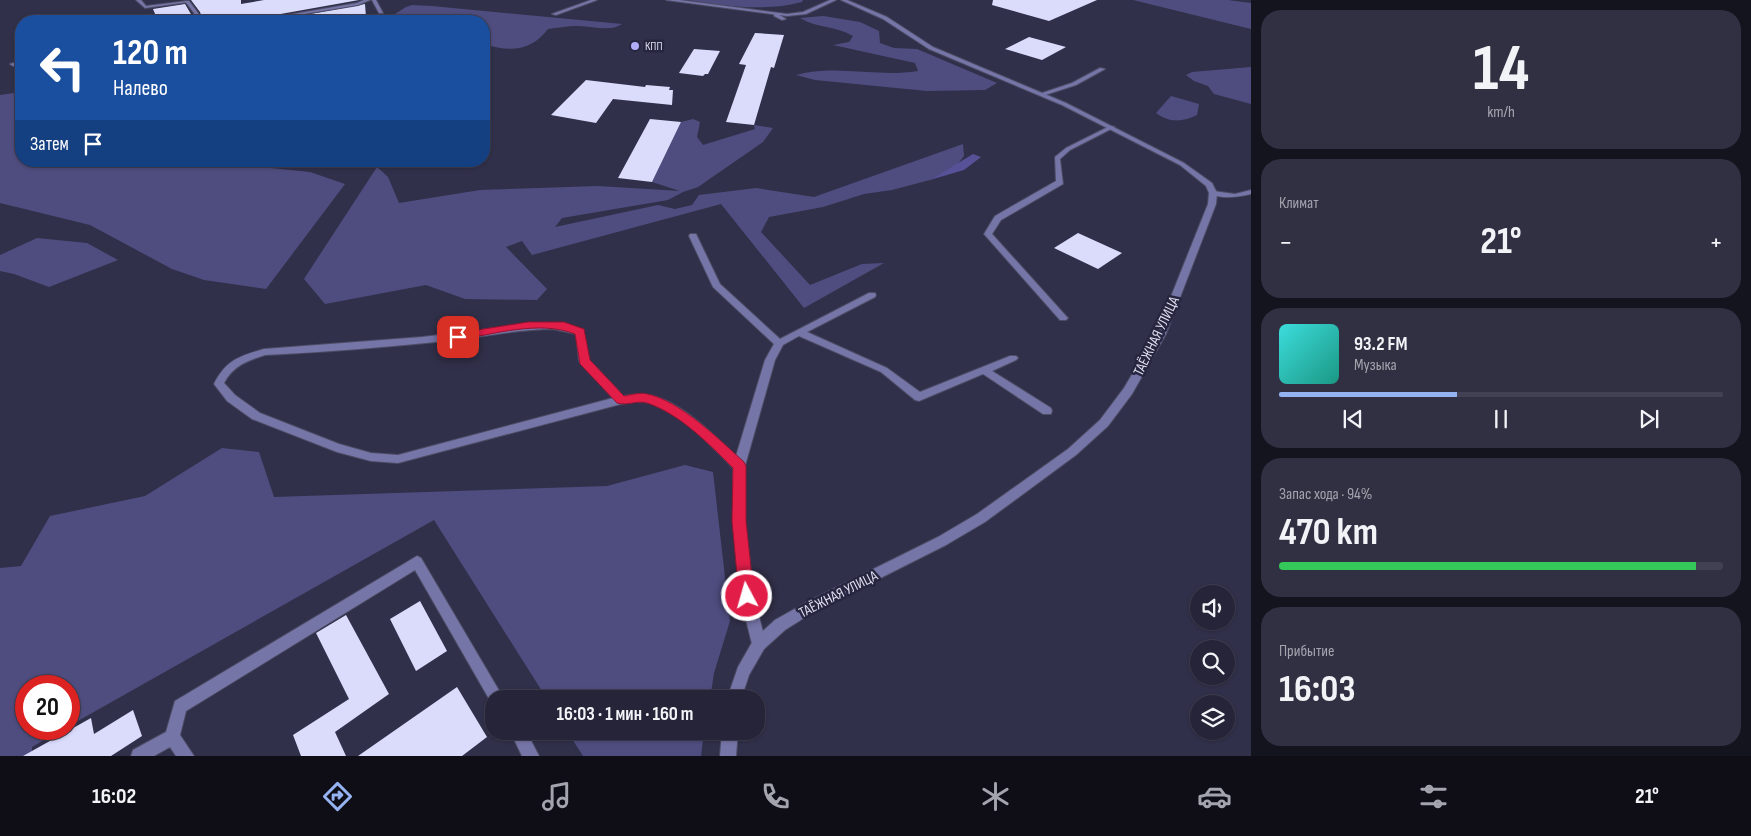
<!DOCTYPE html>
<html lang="ru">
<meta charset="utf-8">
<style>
:root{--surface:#252438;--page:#313043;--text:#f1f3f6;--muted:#a3a4ae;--line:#424153;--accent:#95b2f1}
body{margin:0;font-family:"Sofia Sans Condensed",sans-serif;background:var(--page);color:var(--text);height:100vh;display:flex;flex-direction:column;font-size:19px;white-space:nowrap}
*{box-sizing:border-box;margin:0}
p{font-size:16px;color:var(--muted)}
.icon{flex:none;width:28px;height:28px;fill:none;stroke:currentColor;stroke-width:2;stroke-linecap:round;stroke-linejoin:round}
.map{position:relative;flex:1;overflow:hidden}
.sheet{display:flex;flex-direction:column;gap:10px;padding:10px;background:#14141f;width:500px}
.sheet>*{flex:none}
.guide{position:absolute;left:15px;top:15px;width:475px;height:152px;border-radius:20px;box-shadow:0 1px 4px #0004,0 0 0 1px var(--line);background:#1a4fa0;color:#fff;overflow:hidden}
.fabs{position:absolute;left:1190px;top:585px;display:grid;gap:10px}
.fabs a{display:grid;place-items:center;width:45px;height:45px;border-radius:50%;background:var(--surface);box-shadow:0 1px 4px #0004,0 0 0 1px var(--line);font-size:25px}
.speed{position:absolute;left:15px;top:675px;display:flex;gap:10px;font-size:25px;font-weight:700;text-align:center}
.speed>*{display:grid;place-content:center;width:65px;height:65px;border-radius:50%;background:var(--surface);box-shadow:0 1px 4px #0004,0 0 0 1px var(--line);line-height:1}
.speed .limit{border:8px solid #d22;background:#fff;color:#111}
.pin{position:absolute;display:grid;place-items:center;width:42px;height:42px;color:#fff;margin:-21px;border-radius:10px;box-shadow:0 2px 8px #0006}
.me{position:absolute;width:55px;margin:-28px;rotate:354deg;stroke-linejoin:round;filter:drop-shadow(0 0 4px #0008)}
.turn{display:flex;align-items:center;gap:18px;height:105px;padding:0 15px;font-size:22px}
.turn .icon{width:65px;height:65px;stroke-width:2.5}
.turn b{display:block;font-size:35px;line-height:42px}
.then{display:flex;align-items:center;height:48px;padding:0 15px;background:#0003;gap:10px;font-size:19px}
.big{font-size:38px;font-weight:700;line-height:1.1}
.sheet .card{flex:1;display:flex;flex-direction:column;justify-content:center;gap:8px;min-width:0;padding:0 18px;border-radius:20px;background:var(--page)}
.sheet .dial{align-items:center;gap:0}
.dial b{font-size:65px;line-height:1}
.song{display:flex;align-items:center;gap:15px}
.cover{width:60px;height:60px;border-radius:8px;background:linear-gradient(135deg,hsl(180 70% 55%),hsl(170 70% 35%))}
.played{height:5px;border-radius:2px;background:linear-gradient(90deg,var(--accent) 40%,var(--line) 40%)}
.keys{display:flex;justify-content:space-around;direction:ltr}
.heat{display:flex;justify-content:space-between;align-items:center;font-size:28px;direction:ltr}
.charge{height:8px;border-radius:4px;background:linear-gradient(90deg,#34c759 94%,var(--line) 0)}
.trip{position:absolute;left:485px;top:690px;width:280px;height:50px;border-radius:20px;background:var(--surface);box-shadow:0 1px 4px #0004,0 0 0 1px var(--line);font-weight:700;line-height:50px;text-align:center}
.menu{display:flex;height:80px;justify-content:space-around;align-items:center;background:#0f0e16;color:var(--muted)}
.menu .icon{width:35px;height:35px}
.menu .on{color:var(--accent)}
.menu b{font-size:22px;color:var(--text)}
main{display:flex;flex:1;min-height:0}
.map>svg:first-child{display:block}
.green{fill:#4f4d7f}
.water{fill:#575198}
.building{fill:#dbdbfc}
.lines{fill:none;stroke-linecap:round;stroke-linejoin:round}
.lane-casing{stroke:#4d4c65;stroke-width:2}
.street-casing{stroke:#4d4c65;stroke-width:2}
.lane{fill:#7675a8;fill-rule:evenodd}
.street{fill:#7675a8;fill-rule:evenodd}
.route{fill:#e11d48;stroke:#92132f}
.poi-dot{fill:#b0aefa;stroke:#272640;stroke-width:2}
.labels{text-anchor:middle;stroke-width:5;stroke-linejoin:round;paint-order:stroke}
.far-poi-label{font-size:12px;fill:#dfdff0;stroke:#272640;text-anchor:start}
.street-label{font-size:15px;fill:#dfdff0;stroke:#272640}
</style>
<main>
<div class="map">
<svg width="1251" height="756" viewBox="0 0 1251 756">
<rect width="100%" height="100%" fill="#31304a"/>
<path class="green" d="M687,0H803L802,2C765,12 725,6 687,0Z
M1133,0H1228L1251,3V29Z
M412,5L432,6L622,24C609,33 591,25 576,26C567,26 557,28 548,29C530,52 510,52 484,44V21H384L406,7Z
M823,16L860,22L879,31L880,43L894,48L917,49L997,83L985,90L927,91L815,80L796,75C836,64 878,78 918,71L915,63L833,45L849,42L853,36C837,26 816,28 800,18Z
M1251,67V104L1214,94L1208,86L1194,81L1186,75L1192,72Z
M21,92V161H204L310,172L345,184L266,289L204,280L172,269L90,225L0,203V95Z
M1171,96L1199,104L1197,115C1183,122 1169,123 1156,113Z
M693,119L700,122L697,137L703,145L755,129L754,125L773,128L763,142L698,187L683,192L668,200L562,218L555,227L658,205L675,209L692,205L699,195L756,188L814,197L963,144L964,156L957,165L930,180L892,190L864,194L823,207L769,217L761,232L810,285L862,264L884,263L804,308L721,204L532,255L522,241L506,247L547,289L537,300L465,299L426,285L325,304L304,279L377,167L388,177L399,203L480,190L598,186L680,191L652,182L681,122Z
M37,238L87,243L118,260L49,287L14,274L0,271V255Z
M222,448L259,452L274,497L607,486L685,465L713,472L730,621L714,673L710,699H547L434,520L69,726V686H26V729H63L32,747V756H0V568L21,566L50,516L145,496Z
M567,731H704L701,756H583Z"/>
<path class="water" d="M973,154L981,157L964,170L930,180Z"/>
<path class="building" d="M191,0H241V4L264,0H359L253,19L251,21H203L200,12Z
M993,0H1097L1049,21L992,5Z
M185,4L195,21H158L153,9Z
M365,4L366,17L344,21H272Z
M755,33L784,35L774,68L771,67L754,125L726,122L746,65L739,64Z
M1029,37L1066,47L1042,60L1005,49Z
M694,49L720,51L708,74H705L703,76L679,73Z
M586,80L645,87L646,85L670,87L669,90H673L672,105L613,99L596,123L551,115Z
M650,119L681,122L652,182L618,178Z
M1078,233L1122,253L1098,269L1054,248Z
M420,601L447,651L416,671L390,619Z
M346,615L389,694L335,732L346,756H301L293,735L349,699L316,633Z
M457,687L487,737L462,756H358Z
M133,710L142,736L111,756H23L91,718L94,734Z"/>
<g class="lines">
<g class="lane-casing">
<path id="lane" d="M136,0H141L146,6L187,1L189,2L145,8Z
M372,0H376L383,13H379Z
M591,0H597L556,15L552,14Z
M774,14H778L786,19L782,20L774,16Z
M21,61V65L13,66L10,64Z
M1100,68L1105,69L1076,85L1042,96L1039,94L1072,83Z
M1110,126L1115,127L1070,150L1060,159L1063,184L1001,220L992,234L1066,316L1068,318L1066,320H1060L984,234L995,216L1056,181L1055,157L1066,148Z
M1251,190V194C1238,197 1221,200 1209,193L1213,191L1235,194Z
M690,234H696L697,236L720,284L780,339L869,293H875L876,295L875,297L807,332L887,368L920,392L1010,356H1016L1018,358L1016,360L992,371L1051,408L1052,411L1051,414H1043L983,374L919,401L915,400L881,372L799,336L783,345L775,360L745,466V521L754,596L766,644L764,649L759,651L754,649L752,644L740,596L733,521V468C713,447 673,405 644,402C636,401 628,403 621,404L398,463L371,461L337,452L252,419L227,401L214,384C226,360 240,356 264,349L422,337L540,323L567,325L583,330L589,360L623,396C630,395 636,394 643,394C677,397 713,434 736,456L765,360L774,344L713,287L689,236ZM553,329L576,334L579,361L613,398L398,455L371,453L339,444L260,413L235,395L224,383C233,366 247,361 265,355C326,352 387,347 447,341C483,337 518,329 553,329Z
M417,556L421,558L504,699H494V705L492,704L415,570L186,711L180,735L194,756H176L170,747L154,756H131L133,750L166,732L175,701Z
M510,731H526L539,756H522Z"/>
</g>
<g class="street-casing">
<path id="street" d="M364,0H370L358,5L262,21H253L357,3Z
M666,0H679L787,14L803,12L830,0H836L806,14L787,16Z
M841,0H847L887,17L933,47L1066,103L1184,163L1212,183L1217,193L1216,204L1166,334L1132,394L1108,426L1076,455L985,522L946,545L815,611L785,630L764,649L749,675L741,699H727L738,667L754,639L775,620L805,603L938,537L977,514L1068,449L1100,420L1124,388L1156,334L1208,204L1209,193L1206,186L1180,165L1062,105L929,49L883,19Z
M185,1H189L198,13L201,21H197L194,13Z
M722,731H738L736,756H720Z"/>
</g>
<use href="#lane" class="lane"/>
<use href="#street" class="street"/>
</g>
<path class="route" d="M528,322H564L584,329L590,360L624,396C631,395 640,392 647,394C679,400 720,440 744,462L746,466V521L754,596L752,601L747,603L741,601L739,596L732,521L733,468C709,444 680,414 647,403C638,400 627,406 617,403L580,364L575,334C539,320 495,334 458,340L452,337L458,333Z"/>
<circle class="poi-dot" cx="635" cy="46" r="5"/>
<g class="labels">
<g class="far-poi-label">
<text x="645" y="50">КПП</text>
</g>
<g class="street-label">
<text transform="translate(1156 336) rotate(-64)" y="5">ТАЁЖНАЯ УЛИЦА</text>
<text transform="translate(838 594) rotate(-27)" y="5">ТАЁЖНАЯ УЛИЦА</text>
</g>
</g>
</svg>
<div class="fabs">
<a><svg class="icon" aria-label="sound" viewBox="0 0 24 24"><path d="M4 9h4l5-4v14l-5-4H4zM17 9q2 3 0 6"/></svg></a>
<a><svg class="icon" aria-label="search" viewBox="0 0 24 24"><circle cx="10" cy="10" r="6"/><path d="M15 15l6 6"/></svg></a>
<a><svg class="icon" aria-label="layers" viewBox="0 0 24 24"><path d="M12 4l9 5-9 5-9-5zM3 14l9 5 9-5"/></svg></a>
</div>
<div class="speed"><div class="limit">20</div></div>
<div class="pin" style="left:458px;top:337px;background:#d93025"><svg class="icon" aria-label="arrive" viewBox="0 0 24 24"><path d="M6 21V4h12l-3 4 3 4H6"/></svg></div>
<svg class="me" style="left:747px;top:596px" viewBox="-20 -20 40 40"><circle r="17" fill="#e11d48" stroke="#fff" stroke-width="3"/><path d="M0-11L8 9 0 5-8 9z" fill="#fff"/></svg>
<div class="trip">16:03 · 1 мин · 160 m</div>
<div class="guide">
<div class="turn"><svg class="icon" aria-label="left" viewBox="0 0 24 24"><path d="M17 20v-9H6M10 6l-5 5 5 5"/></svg><div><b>120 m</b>Налево</div></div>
<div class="then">Затем<svg class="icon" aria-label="arrive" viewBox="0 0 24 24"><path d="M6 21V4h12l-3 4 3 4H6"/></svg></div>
</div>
</div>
<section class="sheet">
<div class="card dial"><b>14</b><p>km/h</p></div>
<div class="card"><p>Климат</p>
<div class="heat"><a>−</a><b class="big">21°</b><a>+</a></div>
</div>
<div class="card">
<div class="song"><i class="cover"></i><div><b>93.2 FM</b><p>Музыка</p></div></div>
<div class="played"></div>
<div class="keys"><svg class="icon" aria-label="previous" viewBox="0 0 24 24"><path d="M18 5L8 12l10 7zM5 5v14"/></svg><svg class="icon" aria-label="pause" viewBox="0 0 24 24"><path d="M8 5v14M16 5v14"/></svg><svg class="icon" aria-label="next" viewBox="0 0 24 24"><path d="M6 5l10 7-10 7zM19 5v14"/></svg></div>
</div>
<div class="card"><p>Запас хода · 94%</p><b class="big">470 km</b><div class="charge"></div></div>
<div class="card"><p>Прибытие</p><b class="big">16:03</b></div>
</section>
</main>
<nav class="menu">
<b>16:02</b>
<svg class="icon on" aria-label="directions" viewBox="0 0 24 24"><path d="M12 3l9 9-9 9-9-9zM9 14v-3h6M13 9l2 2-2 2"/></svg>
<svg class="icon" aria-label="music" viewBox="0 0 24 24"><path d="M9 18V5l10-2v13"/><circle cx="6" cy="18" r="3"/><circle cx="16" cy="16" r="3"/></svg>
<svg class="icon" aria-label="phone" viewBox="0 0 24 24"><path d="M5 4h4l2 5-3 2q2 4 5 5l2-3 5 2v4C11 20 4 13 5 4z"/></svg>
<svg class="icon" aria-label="climate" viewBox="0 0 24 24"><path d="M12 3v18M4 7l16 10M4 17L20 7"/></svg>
<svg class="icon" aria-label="car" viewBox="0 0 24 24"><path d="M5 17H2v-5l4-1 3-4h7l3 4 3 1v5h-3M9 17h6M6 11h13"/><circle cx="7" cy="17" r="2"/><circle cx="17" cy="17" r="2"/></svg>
<svg class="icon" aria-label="filters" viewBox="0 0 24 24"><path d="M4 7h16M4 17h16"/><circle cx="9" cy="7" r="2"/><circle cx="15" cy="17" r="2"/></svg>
<b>21°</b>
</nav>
